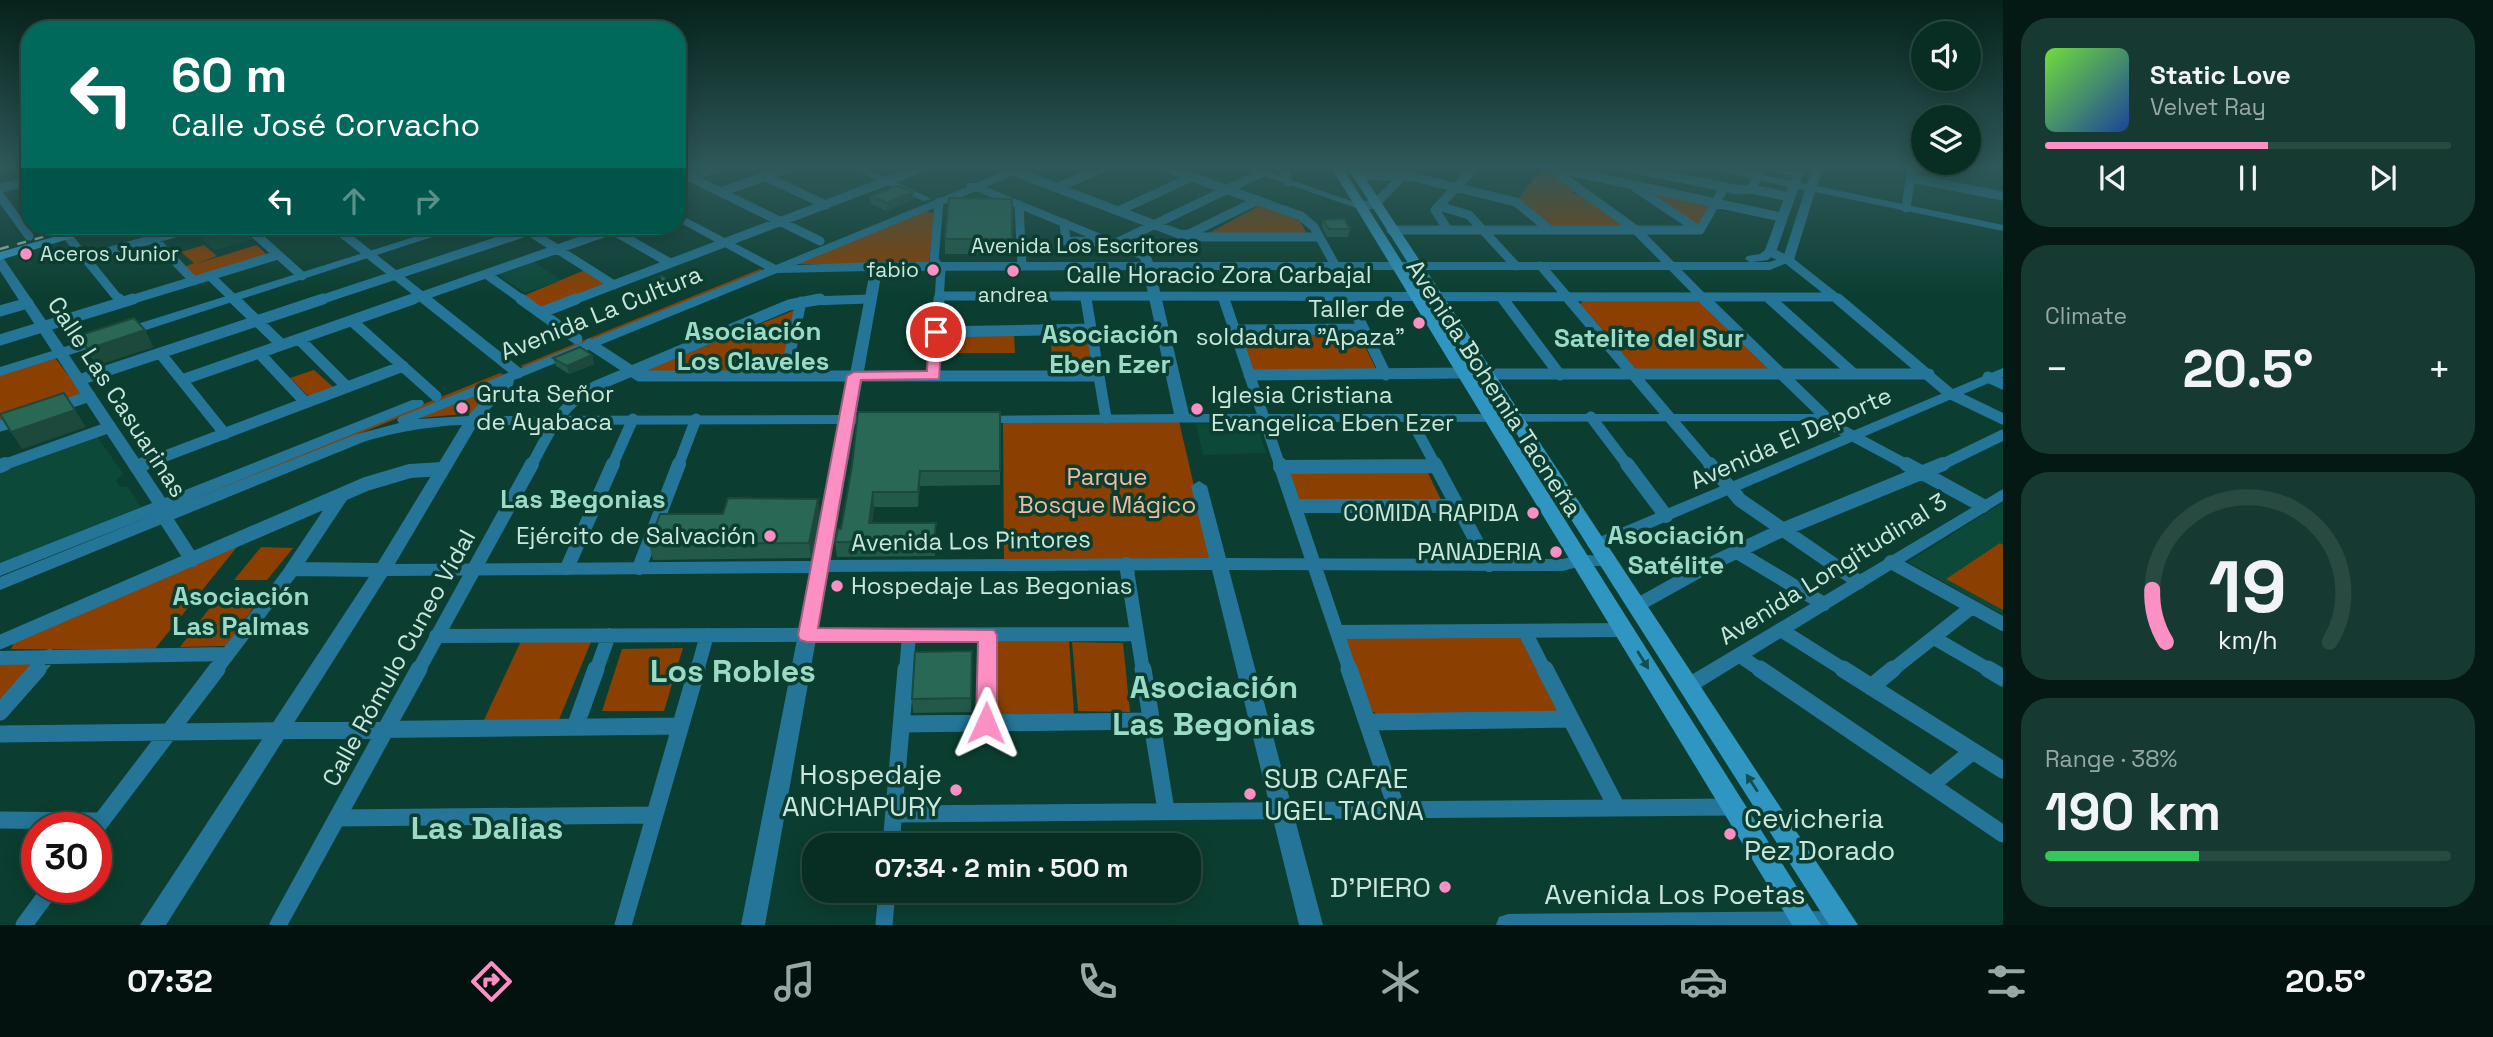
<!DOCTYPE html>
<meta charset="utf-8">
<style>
:root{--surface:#082e24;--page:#163a31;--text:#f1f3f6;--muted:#98a8a6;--line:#294a41;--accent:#fc8fc3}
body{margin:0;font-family:"Space Grotesk",sans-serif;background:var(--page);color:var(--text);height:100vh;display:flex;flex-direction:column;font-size:26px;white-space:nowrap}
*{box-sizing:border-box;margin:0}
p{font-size:23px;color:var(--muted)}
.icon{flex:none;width:38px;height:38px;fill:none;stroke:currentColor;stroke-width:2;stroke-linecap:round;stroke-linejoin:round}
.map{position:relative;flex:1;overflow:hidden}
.drawer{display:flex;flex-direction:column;gap:18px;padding:18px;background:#041914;width:490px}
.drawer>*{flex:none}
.guide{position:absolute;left:21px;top:21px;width:665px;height:214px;border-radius:28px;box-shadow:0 4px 18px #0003,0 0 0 2px var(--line);background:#00695c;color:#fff;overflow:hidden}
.controls{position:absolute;left:1911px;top:21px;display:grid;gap:14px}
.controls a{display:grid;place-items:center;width:70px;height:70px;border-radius:50%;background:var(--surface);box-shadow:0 4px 18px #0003,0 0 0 2px var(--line);font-size:35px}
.speed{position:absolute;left:21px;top:812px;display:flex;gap:14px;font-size:35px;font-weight:700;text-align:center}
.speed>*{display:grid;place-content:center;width:91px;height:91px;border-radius:50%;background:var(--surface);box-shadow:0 4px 18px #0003,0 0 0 2px var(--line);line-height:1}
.speed .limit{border:10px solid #d22;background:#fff;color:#111}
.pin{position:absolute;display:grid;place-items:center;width:60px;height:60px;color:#fff;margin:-30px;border:4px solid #fff;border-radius:50%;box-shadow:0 2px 7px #0007}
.me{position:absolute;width:77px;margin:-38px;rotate:1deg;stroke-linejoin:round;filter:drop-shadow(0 0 5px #0008)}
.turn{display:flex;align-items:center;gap:24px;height:147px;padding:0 35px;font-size:32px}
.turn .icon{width:91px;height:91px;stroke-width:2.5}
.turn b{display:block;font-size:49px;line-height:60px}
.lanes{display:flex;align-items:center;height:66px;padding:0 35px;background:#0003;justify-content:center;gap:35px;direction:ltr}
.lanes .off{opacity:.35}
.big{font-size:52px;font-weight:600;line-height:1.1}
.drawer .card{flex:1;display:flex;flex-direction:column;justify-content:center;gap:10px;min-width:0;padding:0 24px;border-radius:28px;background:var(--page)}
.drawer .dial{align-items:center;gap:0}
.dial svg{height:182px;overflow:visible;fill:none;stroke:var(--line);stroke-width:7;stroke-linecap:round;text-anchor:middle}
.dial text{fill:var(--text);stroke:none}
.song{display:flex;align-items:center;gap:21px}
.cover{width:84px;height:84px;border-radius:10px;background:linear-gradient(135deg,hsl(100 70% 55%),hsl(220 70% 35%))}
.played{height:7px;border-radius:4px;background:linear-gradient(90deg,var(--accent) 55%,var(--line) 55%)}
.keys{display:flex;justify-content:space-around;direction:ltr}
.heat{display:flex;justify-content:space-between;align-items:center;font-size:38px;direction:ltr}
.charge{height:10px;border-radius:5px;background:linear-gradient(90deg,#34c759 38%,var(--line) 0)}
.trip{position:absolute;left:802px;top:833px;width:399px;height:70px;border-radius:28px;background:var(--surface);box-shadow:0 4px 18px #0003,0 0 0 2px var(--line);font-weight:600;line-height:70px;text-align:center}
.tab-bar{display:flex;height:112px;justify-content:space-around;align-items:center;background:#03120e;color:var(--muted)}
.tab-bar .icon{width:49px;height:49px}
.tab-bar .selected{color:var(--accent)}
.tab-bar b{font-size:32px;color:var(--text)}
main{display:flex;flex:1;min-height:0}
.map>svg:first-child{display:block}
.built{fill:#0d4939}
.green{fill:#8b3f00}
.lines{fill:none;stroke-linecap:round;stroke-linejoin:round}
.minor-far3{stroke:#247597;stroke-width:9}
.minor-far2{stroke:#247597;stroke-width:11}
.minor-far1{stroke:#247597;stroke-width:14}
.minor{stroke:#247597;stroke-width:17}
.tertiary{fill:#247597;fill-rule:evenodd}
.secondary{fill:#2f95c1;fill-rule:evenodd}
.rail{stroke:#a2c5b9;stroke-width:2.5;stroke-dasharray:9 9;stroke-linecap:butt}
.wall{fill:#235949}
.shaded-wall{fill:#1d493c}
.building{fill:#296855;stroke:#1d493c;stroke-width:2}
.oneway{fill:#124f4d}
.route{fill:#fc8fc3;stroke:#a45d7f;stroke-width:2}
.poi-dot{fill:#fc8fc3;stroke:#0b3e30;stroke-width:2.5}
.labels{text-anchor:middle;stroke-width:7;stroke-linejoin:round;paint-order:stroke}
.far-street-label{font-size:21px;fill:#c9e7dc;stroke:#0b3e30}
.far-poi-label{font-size:21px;fill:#c9e7dc;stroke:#0b3e30;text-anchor:start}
.street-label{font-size:24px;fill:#c9e7dc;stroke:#0b3e30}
.poi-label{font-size:24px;fill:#c9e7dc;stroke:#0b3e30;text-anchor:end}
.park-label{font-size:24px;fill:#efbca0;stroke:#0b3e30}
.neighbourhood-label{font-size:26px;font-weight:bold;fill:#9bdbc5;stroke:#0b3e30}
.near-poi-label{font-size:28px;fill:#c9e7dc;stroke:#0b3e30;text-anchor:end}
.near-street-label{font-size:28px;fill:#c9e7dc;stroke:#0b3e30}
.near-neighbourhood-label{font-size:32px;font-weight:bold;fill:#9bdbc5;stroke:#0b3e30}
</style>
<main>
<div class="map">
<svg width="2003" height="925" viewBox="0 0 2003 925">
<rect width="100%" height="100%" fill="#0b3e30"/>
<path class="built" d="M206,226H239L253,239L214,250L193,230Z
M531,260L561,280L525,293L496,273L517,269Z
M1196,424L1257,426L1266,453L1203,455Z
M96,435L123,474L116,480L119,486L128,487L141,507L0,563V470Z
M2003,503V615L1908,562L1986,513Z"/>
<path class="green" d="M1543,168L1575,190L1571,194L1580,193L1628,226H1552L1518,199Z
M1645,190L1709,204L1699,225Z
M1260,205L1300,221L1307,234L1209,233Z
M925,211L934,213L929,262L924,264H795Z
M204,245L217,256L195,264L257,245L269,257L193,276L184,267L194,263L181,252Z
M760,269L764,270L525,367L520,366Z
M585,270L609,285L542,309L523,296Z
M1583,299L1703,300L1775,370H1636L1580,305Z
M795,310L785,373H647L649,369Z
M1358,332L1378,373H1251L1238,333Z
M1014,334L1015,353H941L942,336Z
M1050,334L1087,335L1092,371H1053Z
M52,359H56L82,394L0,424V375Z
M314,370L333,387L309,397L290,378Z
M500,373L504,375L181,506L175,505Z
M492,387L496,388L473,413L420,418Z
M1179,421L1211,560L1004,561L1003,422Z
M1288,470L1427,471L1443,504L1298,502Z
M241,542L154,650L11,649L15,640Z
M2000,543L2003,545V610L1946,579Z
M261,547L293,548L267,580H234Z
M262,596L226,646L180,647L218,597Z
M1516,636L1522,639L1559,709L1556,714H1377L1370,710L1344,639L1348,637Z
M995,640H1069L1074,714L996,715Z
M521,641L591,642L558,722H483Z
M1072,642L1123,643L1130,712L1078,711Z
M683,648L664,711H602L622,649Z
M0,662H37L0,706Z"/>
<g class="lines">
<path class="minor-far3" d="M1164,167L1301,216L1314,227L1335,265
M1282,167L1288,182
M1557,167V173L1636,230L1706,301
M1626,167L1739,190L1751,189L1762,167
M1775,167L1799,173
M1555,168L1781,217
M677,171L820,241
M1015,172L1179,234L1204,237H1319
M1357,175L1413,177L1516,202L1550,230
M766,177L826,205
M1911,178L2003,196
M677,181L719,167
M0,188L30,181
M1057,188L1105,167
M1636,188L1699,230
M1751,189L1790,197
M721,192L792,167
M0,196L29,236
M1019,205L1022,266
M1360,206L1375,204L1412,167
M1439,206L1469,215L1516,266
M1906,208L1912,167
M1118,211L1192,177
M1064,223L1066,241L1108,242
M246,226L302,276
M333,226L428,301
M60,227L120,301
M607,227L670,263
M524,228L614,285
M1391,230H1700L1724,188
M1448,230L1435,210L1475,167
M345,235L376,226
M1187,235L1258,200
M154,239L193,280
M1114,244L1261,173
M1770,252L1788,260L1840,301
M85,258L200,226
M1541,266L1571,301
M486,274L524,301
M210,276L236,301
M939,296L1835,297
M1347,296L1350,301
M1086,297L1087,301
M1223,297L1224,301
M1501,297L1504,301
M1767,297L1772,301
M127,301L278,255
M317,301L544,226
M408,301L612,230
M571,301L924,167
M810,301L869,299
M939,301L941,269L934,260L939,202"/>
<path class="minor-far2" d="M119,299L121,302
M234,299L282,345
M425,299L518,373
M521,299L577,339
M1086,299L1106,418
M1224,299L1280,466
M1349,299L1386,375
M1503,299L1560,375
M1569,299L1711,466
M1704,299L1836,427L1909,466
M1770,299L1854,374
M1838,299L1949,393L2003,419
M0,311L28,303
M540,313L576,299
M352,321L436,396
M1234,330L1363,329
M935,332L1091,329
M299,339L347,387
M0,340L133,299
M590,344L639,376H1099
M160,353L225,434
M259,353L306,403
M1485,374H1929
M1249,375L1464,373
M785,376L801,302
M934,376L939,299
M1988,377L2003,384
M79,380L323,299
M182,380L413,299
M57,407L90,396
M1591,417L1628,466
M1410,418L1436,466
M0,426L20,420
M0,466L110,427
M139,466L403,366
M531,466C551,430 558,407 596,386L789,305L820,299
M612,466L633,419
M678,466L696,419
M1417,466H1434
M1939,466L2003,435"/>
<path class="minor-far1" d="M1280,464L1350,671
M1435,464L1489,565
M1627,464L1666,516
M1710,464L1740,500L1859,582
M1906,464L1983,506
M0,466L5,464
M137,467L144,464
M1280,467L1434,466
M1294,506H1456
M165,518L192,560
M1737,552L1824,604
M1891,562L2003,624
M1126,564L1143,671
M567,568L613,464
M639,568L679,464
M293,569L382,570
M1636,606L1715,562L1782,530L1943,464
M1781,630L1846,671
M1337,632L1624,630
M1525,632L1545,671
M436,636L1137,634
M1934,638L1991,671
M0,642L366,484L410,471L442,469
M1740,656L1762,671
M0,658L227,654
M36,671L50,656
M215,671L289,574L341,496
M418,671L532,464
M596,671L609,635
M697,671L707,635
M906,671L909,635
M987,671V635
M1891,671L1972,607"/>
<path class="minor" d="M1143,669L1166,810
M1349,669L1397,810
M1545,669L1617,808
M1760,669L2003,834
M1843,669L2003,770
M1988,669L2003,678
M1871,687L1893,669
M0,712L38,669
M1368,722L1568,719
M986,723L987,669
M902,724L1151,721
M575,727L596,669
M0,734L680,726
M1931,785L1973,751
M894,814L1734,807
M337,818L654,815
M0,820L101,821
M96,828L217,669
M891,845L906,669
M24,925L52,887
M278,925L419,669
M623,925L697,669
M884,925L887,891"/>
<path class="tertiary" d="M848,167H863L932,199L923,201Z
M1016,167H1031L986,187L1150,254L1153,262H1750L1745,259L1747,256L1760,254L1765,250L1788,187L1703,167H1725L1791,181L1796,167H1806L1800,183L1807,184L1813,167H1823L1817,186L2003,225V231L1815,192L1794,260L1770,270H1155L1189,414H1830L1832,417L1830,420L1825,421L979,423L972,419L974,416L1174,414L1143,270L882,271L856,415H876L883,419L876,423L855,424L830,560L1209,558L1191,486L1199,481L1207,486L1226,558L1563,559L1581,554L1613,558L1616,562L1613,566H1581L1563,571L1229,570L1323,925H1299L1212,570L828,572L765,925H741L810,573L387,576L166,925H140L376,566L462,425C429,426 398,432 366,441L0,590V577L156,514L0,576V563L152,503L57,358L0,376V367L52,351L0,271V258L4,259L64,347L449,226H466L69,355L165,498L412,400H422L424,403L422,406L171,508L354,435L399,423L397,420L399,417L765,269L677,221V213L776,265L967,187V183H976ZM1798,189L1805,190L1783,258L1769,262H1752L1768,260L1776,252ZM976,191L1140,259L1141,262H877L796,265ZM870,271L842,415L483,416L513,385L514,380L777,273ZM492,389L468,416L418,419ZM840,424L813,561L395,564L477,425Z
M1238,167H1254L1365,206L1356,208Z
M2003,368V377L1602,549H1590L1587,545L1590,541Z
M2003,489V501L1695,691L1688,694L1681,691L1678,686L1681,681Z
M1842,911L1851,914L1853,925H1496L1499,917L1508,914Z"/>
<path class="secondary" d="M1331,167H1342L1821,925H1792Z
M1347,167H1358L1858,925H1829Z
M92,226H111L0,260V252Z"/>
<path class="rail" d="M0,249L82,226"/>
</g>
<path class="wall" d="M870,196L913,199L887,211L871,204Z
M1012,199V254H945V239Z
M1323,220L1350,229L1348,237H1327L1322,227Z
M648,282L677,285L679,293L664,298L649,289Z
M145,330L153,347L98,365L87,352L78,336Z
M592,355L594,364L569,374L556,366L553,358Z
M1000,412V485L920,486L918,507H874L872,523H936V538L935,556L837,557L835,542L841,529L852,466Z
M820,514L811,558L653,560L649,544Z
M972,651L971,712L913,713L912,699Z"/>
<path class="shaded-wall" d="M913,192V199L887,211V203Z
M677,285L679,293L664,298L662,291Z
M145,330L153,347L98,365L88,349Z
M592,355L594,364L569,374L567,366Z
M75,410L86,427L22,449L11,432Z
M920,471V486L918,507V492Z
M873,492L874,507L870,538L869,523Z
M818,499L820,514L811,558L809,543Z
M936,523V538L935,556L934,541Z"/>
<path class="building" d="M898,186L913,192L887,203L870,196Z
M949,198L1012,199V239H945Z
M1344,219L1350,229H1329L1323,220Z
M662,276L677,285L662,291L648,282Z
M134,318L145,330L88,349L78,336Z
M580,347L592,355L567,366L553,358Z
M64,393L75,410L11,432L0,414Z
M858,412H1000V471H920L918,492H873L869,523H936L934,541L835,542L838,529H841L852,466Z
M728,498L818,499L809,543L649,544L660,514H723Z
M972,651L971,698L912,699L915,652Z"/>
<defs><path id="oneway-solid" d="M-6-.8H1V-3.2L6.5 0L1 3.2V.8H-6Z" transform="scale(1.75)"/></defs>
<g class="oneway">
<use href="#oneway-solid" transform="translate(1643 660) rotate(58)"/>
<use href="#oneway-solid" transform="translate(1752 783) rotate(-123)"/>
</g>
<linearGradient id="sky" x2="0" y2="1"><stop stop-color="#06221a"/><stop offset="0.56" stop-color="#2e5859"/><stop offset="1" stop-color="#2e5859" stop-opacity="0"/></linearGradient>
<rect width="2003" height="297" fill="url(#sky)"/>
<path class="route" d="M936,328L942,332L939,379L861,380L818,628L994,630L997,635V723L993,729L986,731L979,729L976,723L978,642H807L800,640L798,635L847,376L854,372L927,371L929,332Z"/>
<g class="poi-dot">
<circle cx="26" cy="254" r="7"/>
<circle cx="933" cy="270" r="7"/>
<circle cx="1013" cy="271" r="7"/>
<circle cx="1419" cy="323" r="7"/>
<circle cx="462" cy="408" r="7"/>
<circle cx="1197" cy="409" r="7"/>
<circle cx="1533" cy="513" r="7"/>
<circle cx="770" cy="536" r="7"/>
<circle cx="1556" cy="552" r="7"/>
<circle cx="837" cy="586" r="7"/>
<circle cx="956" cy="790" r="7"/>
<circle cx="1250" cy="794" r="7"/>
<circle cx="1730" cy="834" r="7"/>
<circle cx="1445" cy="887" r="7"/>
</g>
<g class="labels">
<g class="far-street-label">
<text x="1085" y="253">Avenida Los Escritores</text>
</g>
<g class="far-poi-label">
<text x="40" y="261">Aceros Junior</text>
<text x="919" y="277" text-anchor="end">fabio</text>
<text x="1013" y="302" text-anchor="middle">andrea</text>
</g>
<g class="street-label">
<text x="1219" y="283">Calle Horacio Zora Carbajal</text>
<text transform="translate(601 313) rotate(-22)" y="8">Avenida La Cultura</text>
<text transform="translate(1494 388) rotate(57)" y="8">Avenida Bohemia Tacneña</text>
<text transform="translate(117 397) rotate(57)" y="8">Calle Las Casuarinas</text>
<text transform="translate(1791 438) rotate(-24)" y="8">Avenida El Deporte</text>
<text transform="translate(971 541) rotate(-1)" y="8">Avenida Los Pintores</text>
<text transform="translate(1833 569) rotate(-32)" y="8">Avenida Longitudinal 3</text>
<text transform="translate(399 658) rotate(-61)" y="8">Calle Rómulo Cuneo Vidal</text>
</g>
<g class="poi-label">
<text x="1405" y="317">Taller de<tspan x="1405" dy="28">soldadura "Apaza"</tspan></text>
<text x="476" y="402" text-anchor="start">Gruta Señor<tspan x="476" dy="28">de Ayabaca</tspan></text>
<text x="1211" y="403" text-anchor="start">Iglesia Cristiana<tspan x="1211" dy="28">Evangelica Eben Ezer</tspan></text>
<text x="1519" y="521">COMIDA RAPIDA</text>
<text x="756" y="544">Ejército de Salvación</text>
<text x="1542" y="560">PANADERIA</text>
<text x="851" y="594" text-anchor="start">Hospedaje Las Begonias</text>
</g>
<g class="park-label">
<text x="1107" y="485">Parque<tspan x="1107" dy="28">Bosque Mágico</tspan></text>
</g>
<g class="neighbourhood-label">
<text x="753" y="340">Asociación<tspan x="753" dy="30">Los Claveles</tspan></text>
<text x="1110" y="343">Asociación<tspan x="1110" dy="30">Eben Ezer</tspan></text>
<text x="1649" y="347">Satelite del Sur</text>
<text x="583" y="508">Las Begonias</text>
<text x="1676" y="544">Asociación<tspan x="1676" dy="30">Satélite</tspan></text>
<text x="241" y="605">Asociación<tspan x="241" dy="30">Las Palmas</tspan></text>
</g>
<g class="near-poi-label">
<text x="942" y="784">Hospedaje<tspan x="942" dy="32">ANCHAPURY</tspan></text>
<text x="1264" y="788" text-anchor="start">SUB CAFAE<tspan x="1264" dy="32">UGEL TACNA</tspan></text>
<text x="1744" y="828" text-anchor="start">Cevicheria<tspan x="1744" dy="32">Pez Dorado</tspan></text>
<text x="1431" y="897">D'PIERO</text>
</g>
<g class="near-street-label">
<text x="1675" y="904">Avenida Los Poetas</text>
</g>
<g class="near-neighbourhood-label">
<text x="733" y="682">Los Robles</text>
<text x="1214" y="698">Asociación<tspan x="1214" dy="37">Las Begonias</tspan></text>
<text x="487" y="839">Las Dalias</text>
</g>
</g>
</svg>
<div class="controls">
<a><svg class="icon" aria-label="sound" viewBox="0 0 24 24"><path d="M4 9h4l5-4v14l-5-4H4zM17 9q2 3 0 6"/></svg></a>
<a><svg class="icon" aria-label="layers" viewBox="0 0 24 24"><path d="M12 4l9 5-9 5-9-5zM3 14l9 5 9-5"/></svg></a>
</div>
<div class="speed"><div class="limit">30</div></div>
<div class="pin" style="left:936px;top:332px;background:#d93025"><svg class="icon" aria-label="arrive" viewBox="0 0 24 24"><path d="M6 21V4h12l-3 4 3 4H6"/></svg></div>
<svg class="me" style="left:986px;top:723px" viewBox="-20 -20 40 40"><path d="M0-17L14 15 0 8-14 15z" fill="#fc8fc3" stroke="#fff" stroke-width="4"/></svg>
<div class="trip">07:34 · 2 min · 500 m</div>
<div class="guide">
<div class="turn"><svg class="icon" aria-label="left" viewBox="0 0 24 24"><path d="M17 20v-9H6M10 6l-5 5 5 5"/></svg><div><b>60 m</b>Calle José Corvacho</div></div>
<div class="lanes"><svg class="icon" aria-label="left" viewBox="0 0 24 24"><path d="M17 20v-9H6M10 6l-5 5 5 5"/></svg><svg class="icon off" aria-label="ahead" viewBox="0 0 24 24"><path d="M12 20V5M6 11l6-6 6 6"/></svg><svg class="icon off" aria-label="right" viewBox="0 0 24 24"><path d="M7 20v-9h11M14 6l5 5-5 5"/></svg></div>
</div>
</div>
<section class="drawer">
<div class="card">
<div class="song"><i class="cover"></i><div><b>Static Love</b><p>Velvet Ray</p></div></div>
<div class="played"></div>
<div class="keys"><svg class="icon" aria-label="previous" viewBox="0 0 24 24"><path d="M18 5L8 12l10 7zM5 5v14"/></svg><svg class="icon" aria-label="pause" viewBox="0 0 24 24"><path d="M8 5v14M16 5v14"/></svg><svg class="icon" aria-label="next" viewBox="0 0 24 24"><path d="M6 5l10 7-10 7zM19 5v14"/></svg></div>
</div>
<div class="card"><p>Climate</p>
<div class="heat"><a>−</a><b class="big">20.5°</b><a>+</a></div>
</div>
<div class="card dial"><svg viewBox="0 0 100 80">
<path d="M14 69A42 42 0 1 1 86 69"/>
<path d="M14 69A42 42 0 0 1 8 46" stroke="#fc8fc3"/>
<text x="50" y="56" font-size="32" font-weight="700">19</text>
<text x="50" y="72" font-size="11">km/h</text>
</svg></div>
<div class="card"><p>Range · 38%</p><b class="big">190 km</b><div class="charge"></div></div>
</section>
</main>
<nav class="tab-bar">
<b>07:32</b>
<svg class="icon selected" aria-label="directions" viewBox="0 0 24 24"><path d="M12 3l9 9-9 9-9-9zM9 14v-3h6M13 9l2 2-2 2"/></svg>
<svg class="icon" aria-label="music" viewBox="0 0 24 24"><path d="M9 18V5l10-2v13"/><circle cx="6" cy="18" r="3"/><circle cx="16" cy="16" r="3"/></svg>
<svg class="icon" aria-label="phone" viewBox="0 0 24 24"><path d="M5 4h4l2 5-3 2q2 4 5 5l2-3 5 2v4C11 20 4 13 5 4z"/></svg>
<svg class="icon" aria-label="climate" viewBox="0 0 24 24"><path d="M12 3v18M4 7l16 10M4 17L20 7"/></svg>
<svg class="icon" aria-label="car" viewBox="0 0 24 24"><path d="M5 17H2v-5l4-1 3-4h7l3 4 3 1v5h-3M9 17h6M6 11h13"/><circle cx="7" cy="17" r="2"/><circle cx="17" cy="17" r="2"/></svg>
<svg class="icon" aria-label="filters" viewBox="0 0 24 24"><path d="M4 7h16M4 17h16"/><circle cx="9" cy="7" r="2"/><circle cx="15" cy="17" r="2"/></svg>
<b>20.5°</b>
</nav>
